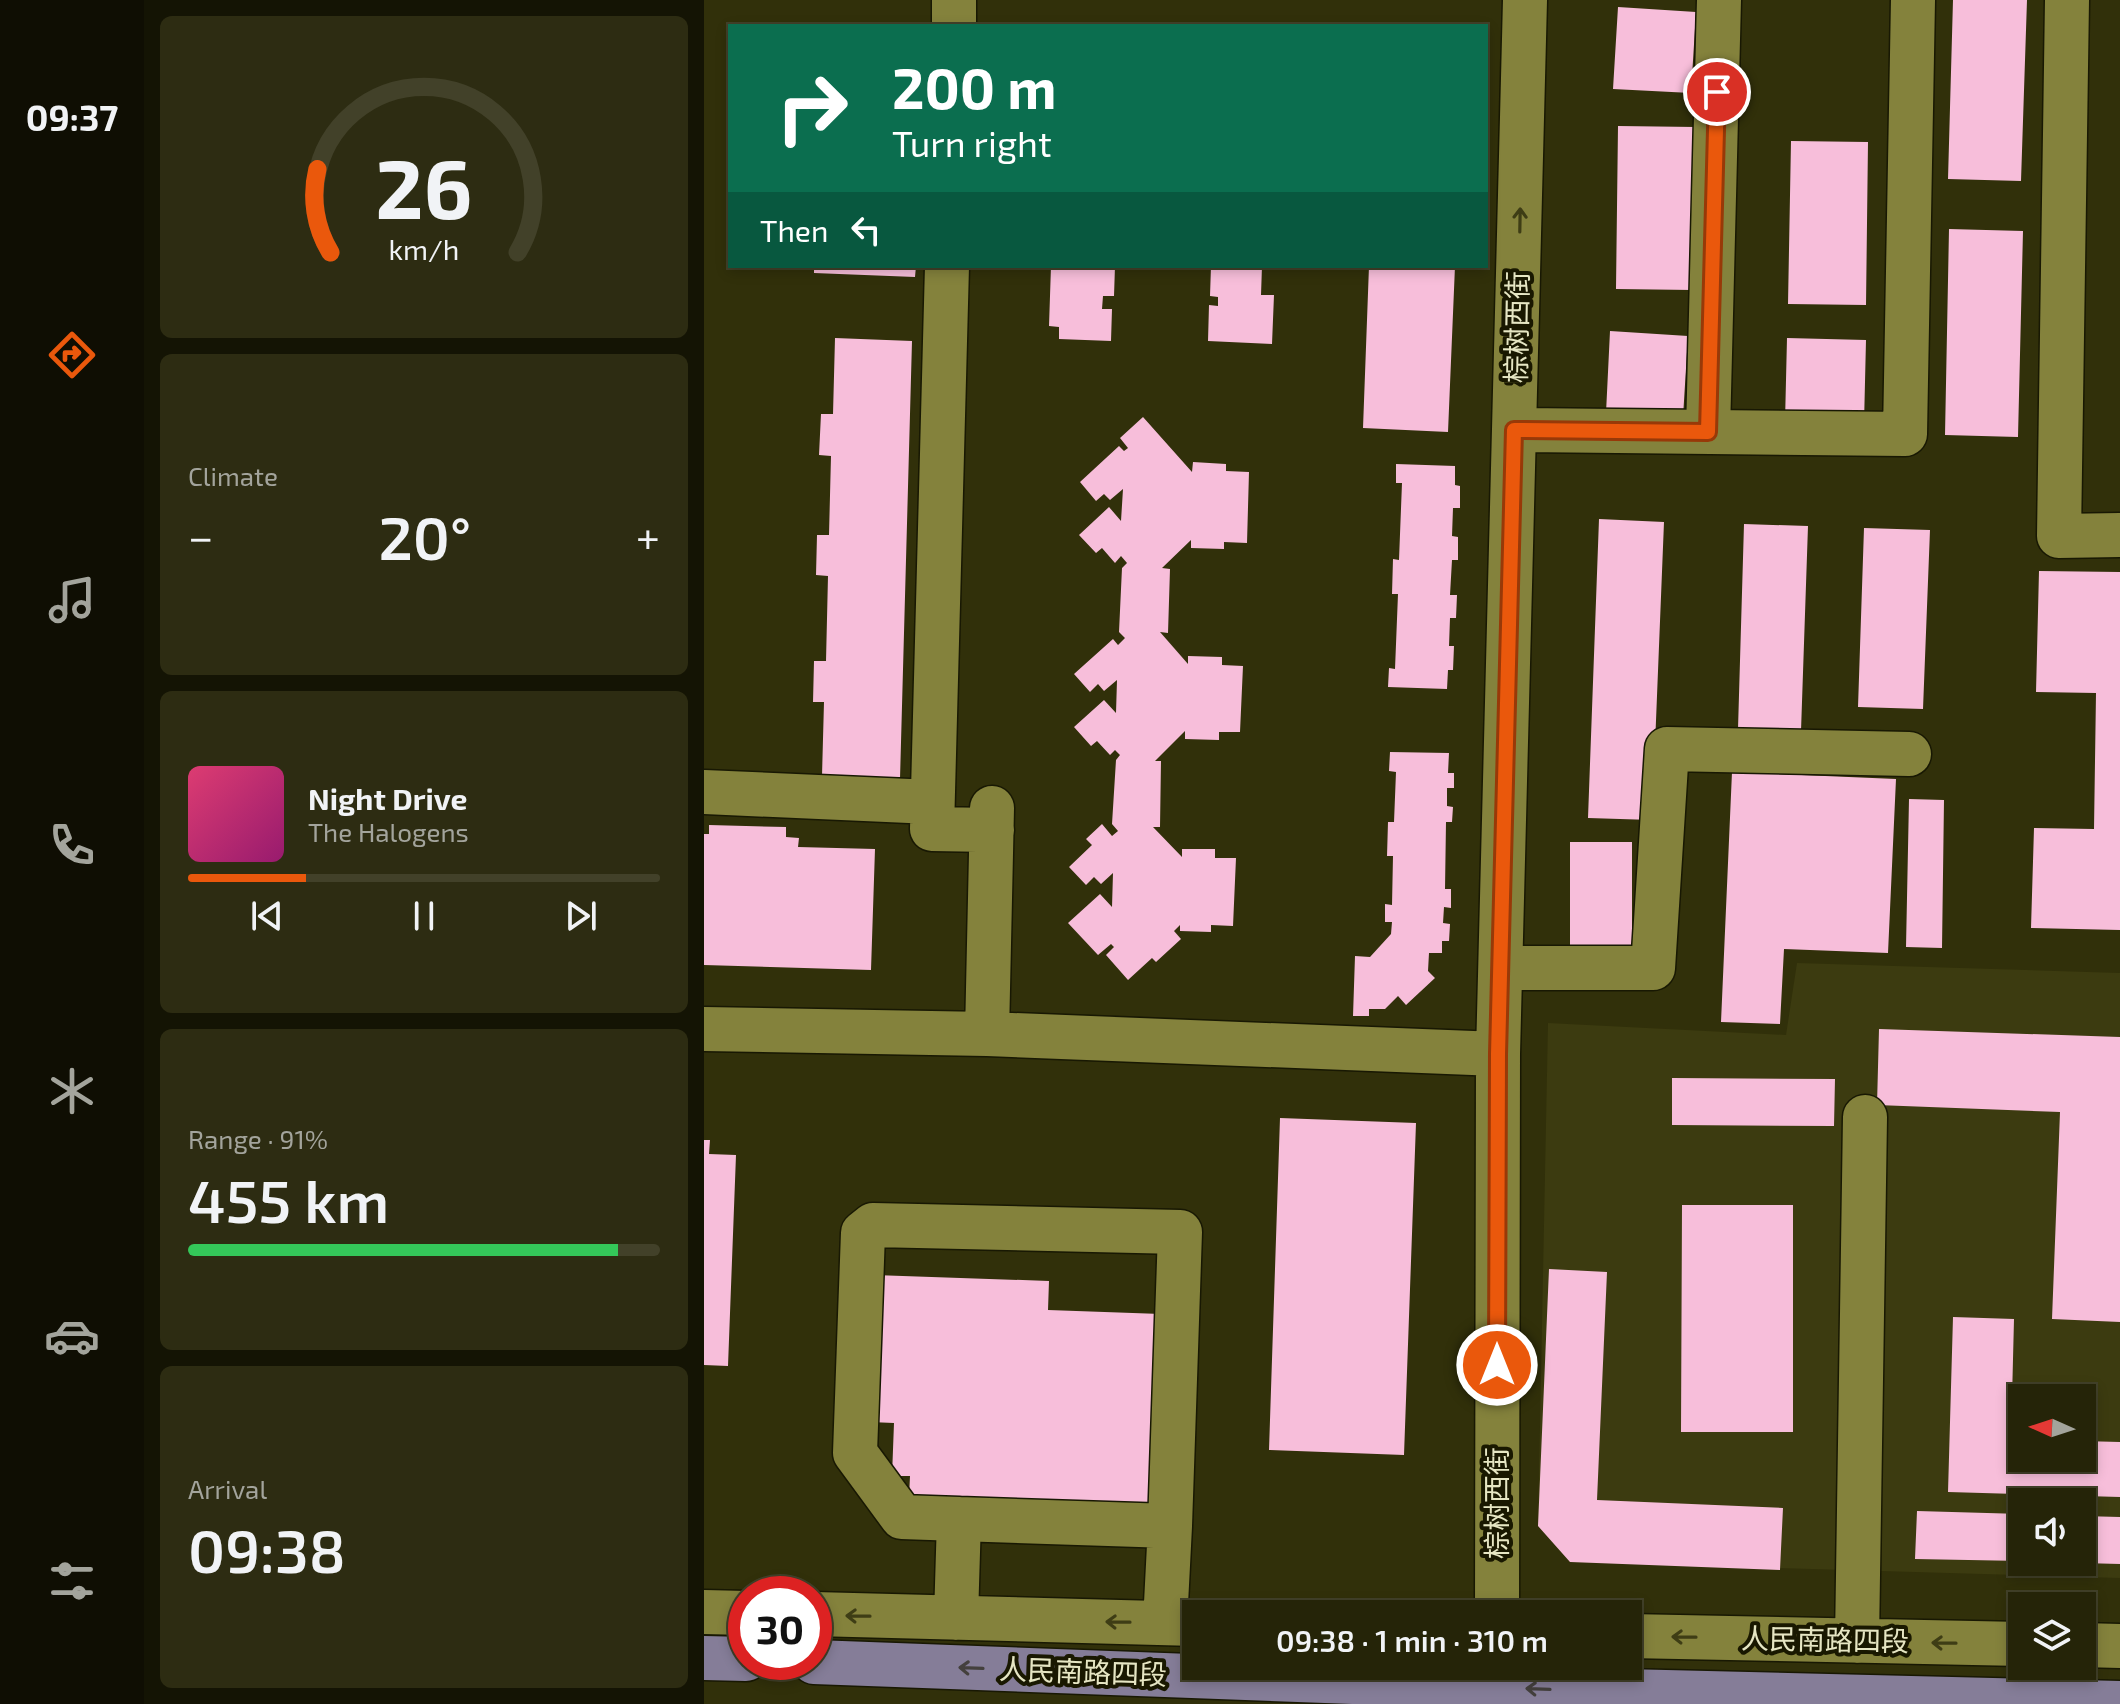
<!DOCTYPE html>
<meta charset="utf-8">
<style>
:root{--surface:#252408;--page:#2d2c12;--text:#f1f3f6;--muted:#a3a49c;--line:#424129;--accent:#ea580c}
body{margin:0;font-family:"Exo 2","Noto Sans SC",sans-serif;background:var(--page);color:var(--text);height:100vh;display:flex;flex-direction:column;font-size:30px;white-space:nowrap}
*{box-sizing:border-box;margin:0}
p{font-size:26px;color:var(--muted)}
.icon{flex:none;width:44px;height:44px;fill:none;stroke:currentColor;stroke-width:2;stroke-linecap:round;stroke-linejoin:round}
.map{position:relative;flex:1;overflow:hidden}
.side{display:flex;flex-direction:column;gap:16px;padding:16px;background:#141404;width:560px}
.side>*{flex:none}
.top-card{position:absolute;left:24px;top:24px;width:760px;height:244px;border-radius:0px;box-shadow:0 4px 12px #0003,0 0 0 2px var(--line);background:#0b6e4f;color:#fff;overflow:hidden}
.needle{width:52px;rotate:273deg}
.controls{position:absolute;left:1304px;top:1384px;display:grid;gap:16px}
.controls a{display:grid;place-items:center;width:88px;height:88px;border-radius:0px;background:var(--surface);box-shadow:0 4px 12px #0003,0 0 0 2px var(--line);font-size:40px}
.speed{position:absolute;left:24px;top:1576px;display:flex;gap:16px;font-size:40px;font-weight:700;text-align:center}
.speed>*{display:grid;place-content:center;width:104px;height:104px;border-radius:50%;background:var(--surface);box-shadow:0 4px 12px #0003,0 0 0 2px var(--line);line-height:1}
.speed .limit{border:12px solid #d22;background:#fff;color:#111}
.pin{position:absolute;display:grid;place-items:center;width:68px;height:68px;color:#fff;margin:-34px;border:4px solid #fff;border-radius:50%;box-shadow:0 2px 8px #0007}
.me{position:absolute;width:88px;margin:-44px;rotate:0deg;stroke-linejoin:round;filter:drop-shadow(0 0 6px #0008)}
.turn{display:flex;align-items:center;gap:28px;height:168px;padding:0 32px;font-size:36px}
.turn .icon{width:104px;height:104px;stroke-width:2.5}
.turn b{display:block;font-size:56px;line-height:68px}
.then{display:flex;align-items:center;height:76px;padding:0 32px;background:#0003;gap:16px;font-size:30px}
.big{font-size:60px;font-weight:600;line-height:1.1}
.side .card{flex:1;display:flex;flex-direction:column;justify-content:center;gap:12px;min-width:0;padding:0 28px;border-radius:12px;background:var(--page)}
.side .dial{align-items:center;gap:0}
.dial svg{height:208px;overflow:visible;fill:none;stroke:var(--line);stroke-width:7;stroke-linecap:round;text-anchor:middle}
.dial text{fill:var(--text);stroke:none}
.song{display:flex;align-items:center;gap:24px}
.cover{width:96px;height:96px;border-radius:12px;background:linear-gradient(135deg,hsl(340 70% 55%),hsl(320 70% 35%))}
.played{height:8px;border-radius:4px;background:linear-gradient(90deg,var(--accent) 25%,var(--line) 25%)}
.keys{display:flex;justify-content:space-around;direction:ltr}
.heat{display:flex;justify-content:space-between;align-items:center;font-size:44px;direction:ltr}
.charge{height:12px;border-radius:6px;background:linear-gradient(90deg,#34c759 91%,var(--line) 0)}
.trip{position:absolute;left:478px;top:1600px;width:460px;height:80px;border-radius:0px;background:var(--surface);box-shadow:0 4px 12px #0003,0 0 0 2px var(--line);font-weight:600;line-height:80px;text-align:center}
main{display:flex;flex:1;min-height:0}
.tabs{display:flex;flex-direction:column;width:144px;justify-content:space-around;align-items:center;background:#0f0e03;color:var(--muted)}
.tabs .icon{width:56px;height:56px}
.tabs .on{color:var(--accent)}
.tabs b{font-size:36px;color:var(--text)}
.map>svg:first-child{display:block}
.built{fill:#3c3b10;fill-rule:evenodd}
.building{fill:#f7beda}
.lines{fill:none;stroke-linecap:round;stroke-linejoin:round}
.minor-casing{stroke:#181803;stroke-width:47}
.major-casing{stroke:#181803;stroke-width:47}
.minor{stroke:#84823c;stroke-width:44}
.major{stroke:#857d98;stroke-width:44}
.oneway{stroke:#3e3d15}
.oneway2{stroke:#44403d}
.route-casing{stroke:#983908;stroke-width:20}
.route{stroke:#ea580c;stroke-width:14}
.labels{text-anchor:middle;stroke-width:8;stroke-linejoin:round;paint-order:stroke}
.street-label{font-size:28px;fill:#e6e6c3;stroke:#191800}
</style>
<main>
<nav class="tabs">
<b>09:37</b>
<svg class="icon on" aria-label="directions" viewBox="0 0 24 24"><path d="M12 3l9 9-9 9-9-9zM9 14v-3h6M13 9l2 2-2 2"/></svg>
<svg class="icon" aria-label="music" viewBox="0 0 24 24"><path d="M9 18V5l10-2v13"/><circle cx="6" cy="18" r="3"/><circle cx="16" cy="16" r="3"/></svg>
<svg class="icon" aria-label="phone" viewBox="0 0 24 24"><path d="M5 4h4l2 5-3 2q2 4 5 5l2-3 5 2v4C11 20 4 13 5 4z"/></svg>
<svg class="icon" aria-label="climate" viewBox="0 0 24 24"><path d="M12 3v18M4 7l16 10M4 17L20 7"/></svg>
<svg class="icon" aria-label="car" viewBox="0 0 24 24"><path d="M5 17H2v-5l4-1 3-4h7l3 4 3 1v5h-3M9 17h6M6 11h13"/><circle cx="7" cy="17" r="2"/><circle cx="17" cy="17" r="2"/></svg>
<svg class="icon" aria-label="filters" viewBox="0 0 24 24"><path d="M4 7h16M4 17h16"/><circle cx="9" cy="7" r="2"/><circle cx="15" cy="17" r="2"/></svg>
</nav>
<section class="side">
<div class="card dial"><svg viewBox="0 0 100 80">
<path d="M14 69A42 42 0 1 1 86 69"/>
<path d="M14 69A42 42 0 0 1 9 37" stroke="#ea580c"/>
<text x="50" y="56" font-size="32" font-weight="700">26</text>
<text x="50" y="72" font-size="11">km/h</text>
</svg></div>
<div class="card"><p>Climate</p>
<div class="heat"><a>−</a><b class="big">20°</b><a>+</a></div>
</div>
<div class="card">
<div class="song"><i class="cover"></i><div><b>Night Drive</b><p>The Halogens</p></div></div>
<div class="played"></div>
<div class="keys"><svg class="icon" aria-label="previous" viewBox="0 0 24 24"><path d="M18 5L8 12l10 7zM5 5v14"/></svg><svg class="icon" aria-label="pause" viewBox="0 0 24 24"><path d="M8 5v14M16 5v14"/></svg><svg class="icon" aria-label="next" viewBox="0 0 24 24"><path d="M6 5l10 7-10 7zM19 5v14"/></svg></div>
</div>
<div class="card"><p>Range · 91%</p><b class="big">455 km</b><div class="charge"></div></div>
<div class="card"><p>Arrival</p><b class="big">09:38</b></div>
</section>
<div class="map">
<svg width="1416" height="1704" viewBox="0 0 1416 1704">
<rect width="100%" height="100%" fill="#31300a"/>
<path class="built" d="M1093,963L1416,973V1578L866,1562L834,1526L844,1023L1082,1035ZM1318,1398H1378V1458H1318ZM1318,1502H1378V1562H1318Z"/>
<path class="building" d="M1249,0H1323L1317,181L1244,179Z
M914,7L992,12L987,93L909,89Z
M914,126L992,127L989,290L912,289Z
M1087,141L1164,142L1162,305L1084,304Z
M1245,229L1319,231L1314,437L1241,435Z
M110,266H212L211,277L110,273Z
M347,266H411L410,296H399L398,309H408L407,341L355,339V327L345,326Z
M507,266H558L557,295H570L568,344L504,341L505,305L514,306V297L506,296Z
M665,266H751L744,432L659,428Z
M906,331L984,336L979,417L902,413Z
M131,338L208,341L196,779L118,776L120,702H109L110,661H122L124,576L112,575L113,535H125L127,456L115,455L117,414H129Z
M1083,338L1162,340L1160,424L1081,422Z
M439,417L488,472L489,462L522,464V471L545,472L543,543L520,542V549L487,548V540L458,568L466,569L464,633L456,632L484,664V656L518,657V665L539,666L536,732H515V740L481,739V731L451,761H457L456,827H449L478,857V849H511V858H532L529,926L507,925V932L476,931V925L470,931L477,939L452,962L448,958L424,980L402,955L410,947L407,944L394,955L364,923L396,894L408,907L409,873L397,884L390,877L382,885L365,867L388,845L382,839L398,824L408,836L414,831L408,824L412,760L416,755L411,750L406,755L393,741L387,746L370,727L400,700L412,713L413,680L400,691L394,684L386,692L370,674L409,639L414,645L421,638L415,632L418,568L423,563L417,556L411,563L398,548L392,553L375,535L405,507L417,521L419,489L406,500L400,494L392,501L376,482L415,446L420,451L424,448L416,438Z
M692,464L751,466V485L756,486V508H749L748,536L754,537V560H748L746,595H753L752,618H746L745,646H750L749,670H744L743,689L684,687L685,668L691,669L694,594H688L689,559L695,560L698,483H692Z
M895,519L960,522L948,820L884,818Z
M1040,524L1104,526L1097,731L1034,729Z
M1160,528L1226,530L1219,709L1154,707Z
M1335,571L1416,572V930L1327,928L1330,828L1390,829L1392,693L1332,692Z
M686,752L745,753L744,773H750V788H743V806L749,807L748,822H742L741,889H747V908L740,907L739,923L746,924L745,941H738V953H725L724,971L731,978L702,1005L694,996L681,1009H665V1016H649L651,956L666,957L687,934L688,922H681V904L688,905L689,856H683L684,822H690L692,772L685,771Z
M1028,772L1192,779L1184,953L1080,949L1076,1024L1017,1022Z
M1205,799L1240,800L1238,948L1202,947Z
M5,825L82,827V837L95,838L94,847L171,849L167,970L0,965V834H5Z
M866,842H928V951H866Z
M1175,1029L1416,1037V1322L1348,1319L1356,1112L1173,1105Z
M968,1078L1131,1079L1130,1126L968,1125Z
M576,1118L712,1123L700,1455L565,1450Z
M0,1140H6L5,1154L32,1155L24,1366L0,1365Z
M978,1205H1089V1432H977Z
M845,1269L903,1272L893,1500L1079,1508L1076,1570L866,1562L834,1526Z
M170,1275L345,1281L344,1310L457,1314L450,1505L205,1497L206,1476H188L190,1423L166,1422Z
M1249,1317L1310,1319L1307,1439H1318V1458H1378V1441L1416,1442V1497L1244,1492Z
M1213,1511L1318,1514V1561L1211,1559Z
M1378,1516L1416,1517V1564L1378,1563Z"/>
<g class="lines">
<g class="minor-casing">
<path id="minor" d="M1363,0L1355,536L1416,535
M250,26V0
M243,266L228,829L288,830
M810,430L1201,434L1209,0
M1004,432L1015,0
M0,792L228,802
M797,968H949L963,749L1205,754
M0,1029L283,1034L794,1054
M283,1034L288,808
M0,1612L42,1613
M110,1614L492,1624
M793,1614L794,1054L821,0
M252,1618L255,1519L198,1517L151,1453L159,1233L169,1225L476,1232L466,1526L255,1519
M461,1623L466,1526
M924,1636L1318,1644
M1153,1641L1161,1117
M1378,1645L1416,1646"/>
</g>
<g class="major-casing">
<path id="major" d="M0,1658L42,1659
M110,1662L837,1689L1416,1703"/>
</g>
<use href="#minor" class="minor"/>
<use href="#major" class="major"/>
</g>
<defs><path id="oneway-shaft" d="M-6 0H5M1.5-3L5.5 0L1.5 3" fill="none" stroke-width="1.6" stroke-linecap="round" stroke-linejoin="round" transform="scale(2)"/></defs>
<g class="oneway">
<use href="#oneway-shaft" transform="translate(816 220) rotate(-89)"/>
<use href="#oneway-shaft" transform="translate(154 1616) rotate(-179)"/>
<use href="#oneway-shaft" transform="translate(414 1622) rotate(-179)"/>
<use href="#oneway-shaft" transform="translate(980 1637) rotate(-179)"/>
<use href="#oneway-shaft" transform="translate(1240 1643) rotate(-179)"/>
</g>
<g class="oneway2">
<use href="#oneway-shaft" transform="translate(267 1668) rotate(-178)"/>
<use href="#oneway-shaft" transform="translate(834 1689) rotate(-178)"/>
</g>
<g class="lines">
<g class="route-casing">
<path id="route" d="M793,1365L794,1054L810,430L1004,432L1013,92"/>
</g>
<use href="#route" class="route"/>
</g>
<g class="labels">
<g class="street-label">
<text transform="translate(813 327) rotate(-89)" y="10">棕树西街</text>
<text transform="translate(793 1503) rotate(-90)" y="10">棕树西街</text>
<text transform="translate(1121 1640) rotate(1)" y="10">人民南路四段</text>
<text transform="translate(379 1672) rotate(2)" y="10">人民南路四段</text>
</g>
</g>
</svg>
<div class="controls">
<a><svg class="needle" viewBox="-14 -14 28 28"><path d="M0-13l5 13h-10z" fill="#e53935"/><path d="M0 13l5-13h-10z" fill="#a3a49c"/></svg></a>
<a><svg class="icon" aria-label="sound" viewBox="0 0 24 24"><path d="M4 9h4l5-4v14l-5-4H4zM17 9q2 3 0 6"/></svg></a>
<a><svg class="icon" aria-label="layers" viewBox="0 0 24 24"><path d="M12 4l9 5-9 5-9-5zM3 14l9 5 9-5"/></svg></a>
</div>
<div class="speed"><div class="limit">30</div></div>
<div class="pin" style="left:1013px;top:92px;background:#d93025"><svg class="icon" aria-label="arrive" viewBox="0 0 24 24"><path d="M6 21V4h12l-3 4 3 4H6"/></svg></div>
<svg class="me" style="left:793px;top:1365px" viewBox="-20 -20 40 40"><circle r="17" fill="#ea580c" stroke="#fff" stroke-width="3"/><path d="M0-11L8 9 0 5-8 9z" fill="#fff"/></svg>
<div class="trip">09:38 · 1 min · 310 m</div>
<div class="top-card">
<div class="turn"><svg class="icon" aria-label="right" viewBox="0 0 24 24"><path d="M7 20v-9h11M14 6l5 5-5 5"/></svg><div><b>200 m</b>Turn right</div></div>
<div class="then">Then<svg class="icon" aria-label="left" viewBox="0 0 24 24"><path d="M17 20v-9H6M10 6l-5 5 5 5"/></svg></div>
</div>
</div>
</main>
